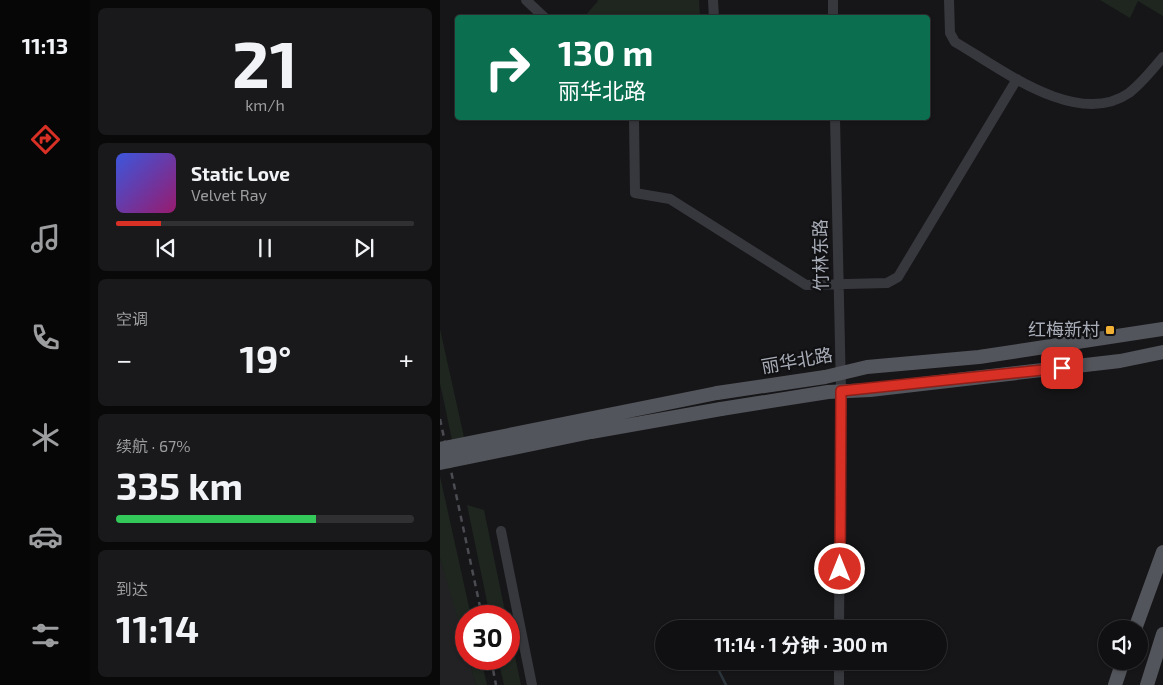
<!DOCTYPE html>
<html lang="zh">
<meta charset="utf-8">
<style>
:root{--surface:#101012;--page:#19191b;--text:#f1f3f6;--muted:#9c9d9f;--line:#303032;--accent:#d93025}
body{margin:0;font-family:"Exo 2","Noto Sans SC",sans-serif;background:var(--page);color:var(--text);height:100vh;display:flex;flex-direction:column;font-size:19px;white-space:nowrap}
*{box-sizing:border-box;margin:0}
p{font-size:16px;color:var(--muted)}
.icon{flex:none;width:28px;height:28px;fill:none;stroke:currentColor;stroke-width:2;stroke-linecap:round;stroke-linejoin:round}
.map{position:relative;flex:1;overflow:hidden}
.drawer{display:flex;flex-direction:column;gap:8px;padding:8px;background:#09090a;width:350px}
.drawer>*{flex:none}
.banner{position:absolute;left:15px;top:15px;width:475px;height:105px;border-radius:5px;box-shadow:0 1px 4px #0004,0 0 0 1px var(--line);background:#0b6e4f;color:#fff;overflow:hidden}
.controls{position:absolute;left:658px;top:620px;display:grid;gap:10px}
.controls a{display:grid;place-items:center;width:50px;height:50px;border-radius:50%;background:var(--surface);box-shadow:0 1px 4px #0004,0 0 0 1px var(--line);font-size:25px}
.speed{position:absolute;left:15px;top:605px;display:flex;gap:10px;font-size:25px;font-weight:700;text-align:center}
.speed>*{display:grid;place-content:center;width:65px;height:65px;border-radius:50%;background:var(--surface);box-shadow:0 1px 4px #0004,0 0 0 1px var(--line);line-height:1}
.speed .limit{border:8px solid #d22;background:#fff;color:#111}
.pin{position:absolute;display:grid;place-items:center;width:42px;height:42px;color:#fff;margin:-21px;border-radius:10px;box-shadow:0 2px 8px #0006}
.me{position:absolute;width:55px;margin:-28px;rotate:0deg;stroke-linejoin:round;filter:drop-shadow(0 0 4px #0008)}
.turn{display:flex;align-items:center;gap:18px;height:105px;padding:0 20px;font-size:22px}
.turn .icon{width:65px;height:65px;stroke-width:2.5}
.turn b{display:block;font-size:35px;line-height:42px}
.big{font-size:38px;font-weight:700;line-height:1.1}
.drawer .card{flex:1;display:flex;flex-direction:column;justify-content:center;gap:8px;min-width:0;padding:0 18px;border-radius:8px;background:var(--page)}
.drawer .dial{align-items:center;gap:0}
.dial b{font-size:65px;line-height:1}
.song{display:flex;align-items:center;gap:15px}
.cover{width:60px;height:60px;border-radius:8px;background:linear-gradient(135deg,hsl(230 70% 55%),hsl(320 70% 35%))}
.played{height:5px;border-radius:2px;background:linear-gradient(90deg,var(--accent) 15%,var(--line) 15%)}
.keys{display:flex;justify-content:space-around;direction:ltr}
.heat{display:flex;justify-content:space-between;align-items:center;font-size:28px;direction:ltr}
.charge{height:8px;border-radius:4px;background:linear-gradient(90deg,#34c759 67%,var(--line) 0)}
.trip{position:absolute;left:215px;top:620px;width:292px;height:50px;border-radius:25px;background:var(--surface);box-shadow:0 1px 4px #0004,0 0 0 1px var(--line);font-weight:700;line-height:50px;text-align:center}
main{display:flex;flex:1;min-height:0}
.tab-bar{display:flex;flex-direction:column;width:90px;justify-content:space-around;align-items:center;background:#060607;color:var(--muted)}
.tab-bar .icon{width:35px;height:35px}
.tab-bar .current{color:var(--accent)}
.tab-bar b{font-size:22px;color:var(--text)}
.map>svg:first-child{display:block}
.built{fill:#222225}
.green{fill:#1e261f}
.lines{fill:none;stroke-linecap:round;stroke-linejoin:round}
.stream{stroke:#2c353c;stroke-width:2.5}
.minor{stroke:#37383d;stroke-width:10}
.major{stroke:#53555c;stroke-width:14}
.rail{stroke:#4a4c52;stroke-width:2.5;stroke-dasharray:6 5;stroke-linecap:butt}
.major-bridge{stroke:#53555c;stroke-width:14}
.route-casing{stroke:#8d1f18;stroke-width:12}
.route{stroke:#d93025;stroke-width:9}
.poi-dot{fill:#f2b134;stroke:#111113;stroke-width:2}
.labels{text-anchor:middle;stroke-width:4.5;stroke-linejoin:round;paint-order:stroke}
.street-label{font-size:18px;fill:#a8adb8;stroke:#111113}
.poi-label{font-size:18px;fill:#a8adb8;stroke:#111113;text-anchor:end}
</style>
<main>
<nav class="tab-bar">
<b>11:13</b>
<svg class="icon current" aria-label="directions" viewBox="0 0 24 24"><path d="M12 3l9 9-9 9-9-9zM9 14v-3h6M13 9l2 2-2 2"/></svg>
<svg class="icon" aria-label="music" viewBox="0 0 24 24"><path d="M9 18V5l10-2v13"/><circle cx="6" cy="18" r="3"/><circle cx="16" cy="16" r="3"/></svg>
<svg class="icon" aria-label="phone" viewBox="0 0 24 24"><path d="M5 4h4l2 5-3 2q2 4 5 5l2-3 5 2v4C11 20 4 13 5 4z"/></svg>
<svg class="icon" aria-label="climate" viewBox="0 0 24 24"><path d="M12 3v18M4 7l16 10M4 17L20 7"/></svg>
<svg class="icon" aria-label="car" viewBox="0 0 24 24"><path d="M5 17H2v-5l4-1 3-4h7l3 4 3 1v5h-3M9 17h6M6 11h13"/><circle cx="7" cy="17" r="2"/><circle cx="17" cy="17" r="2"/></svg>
<svg class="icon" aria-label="filters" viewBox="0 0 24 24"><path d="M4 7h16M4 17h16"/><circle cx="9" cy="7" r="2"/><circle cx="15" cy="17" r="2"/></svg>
</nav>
<section class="drawer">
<div class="card dial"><b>21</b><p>km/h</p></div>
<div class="card">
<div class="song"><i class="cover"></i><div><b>Static Love</b><p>Velvet Ray</p></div></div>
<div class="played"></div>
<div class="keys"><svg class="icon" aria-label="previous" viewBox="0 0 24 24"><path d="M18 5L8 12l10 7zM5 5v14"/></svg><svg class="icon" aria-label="pause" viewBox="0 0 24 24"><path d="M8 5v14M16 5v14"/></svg><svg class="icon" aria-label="next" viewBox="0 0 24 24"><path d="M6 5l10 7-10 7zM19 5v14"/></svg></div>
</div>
<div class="card"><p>空调</p>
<div class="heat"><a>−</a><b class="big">19°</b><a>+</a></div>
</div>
<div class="card"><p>续航 · 67%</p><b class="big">335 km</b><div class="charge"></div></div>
<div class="card"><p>到达</p><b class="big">11:14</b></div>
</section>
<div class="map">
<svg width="723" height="685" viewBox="0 0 723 685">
<rect width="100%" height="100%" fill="#161618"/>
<path class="built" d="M0,558L19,618L26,646V659H29L36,685H0Z"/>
<path class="green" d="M157,0H259L260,17H144L158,1Z
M660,0H723V16L698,1L690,18Z
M0,329L24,437L12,440L0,383Z
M0,476L31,616H26V646L0,558Z
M27,505L44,510L66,616H50Z
M69,628L81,685H64L58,659H69Z
M29,659H41L47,685H36Z"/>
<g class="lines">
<path class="stream" d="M274,661L286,685"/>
<path class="minor" d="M86,0L105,18
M273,0L274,18
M393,0V18
M509,0L510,33L515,42C560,68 637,129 689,93C702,83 713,69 723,57
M194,118L195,193L230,199L366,285L447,283L458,277L577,79
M395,118L401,391L399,629
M61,531L92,685
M399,685V661"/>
<path class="major" d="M277,393L385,377L427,367L539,357L723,329
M281,409L388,392L430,390L680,361L723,352
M695,629L723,552
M675,685L683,661
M707,685L723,634"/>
<path class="rail" d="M0,419L42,616
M51,659L56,685"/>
<path class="major-bridge" d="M0,449L277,393
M0,463L151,432L281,409"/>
</g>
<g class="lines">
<g class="route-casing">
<path id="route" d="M400,569L401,391L622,368"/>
</g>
<use href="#route" class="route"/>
</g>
<rect class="poi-dot" x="665" y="325" width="10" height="10" rx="2.5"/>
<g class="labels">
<g class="street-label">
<text transform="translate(381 255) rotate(-91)" y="6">竹林东路</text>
<text transform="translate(357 361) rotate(-10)" y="6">丽华北路</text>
</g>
<g class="poi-label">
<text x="660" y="336">红梅新村</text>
</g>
</g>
</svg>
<div class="controls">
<a><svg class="icon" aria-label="sound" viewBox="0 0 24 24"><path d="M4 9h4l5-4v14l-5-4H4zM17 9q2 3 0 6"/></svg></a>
</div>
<div class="speed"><div class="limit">30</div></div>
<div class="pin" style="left:622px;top:368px;background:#d93025"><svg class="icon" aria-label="arrive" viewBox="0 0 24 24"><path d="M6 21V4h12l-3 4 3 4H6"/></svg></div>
<svg class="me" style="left:400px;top:569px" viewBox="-20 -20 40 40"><circle r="17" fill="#d93025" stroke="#fff" stroke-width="3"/><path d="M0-11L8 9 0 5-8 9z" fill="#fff"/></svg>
<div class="trip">11:14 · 1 分钟 · 300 m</div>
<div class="banner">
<div class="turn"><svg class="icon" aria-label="right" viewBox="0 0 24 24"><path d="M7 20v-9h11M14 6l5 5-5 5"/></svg><div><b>130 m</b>丽华北路</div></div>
</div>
</div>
</main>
